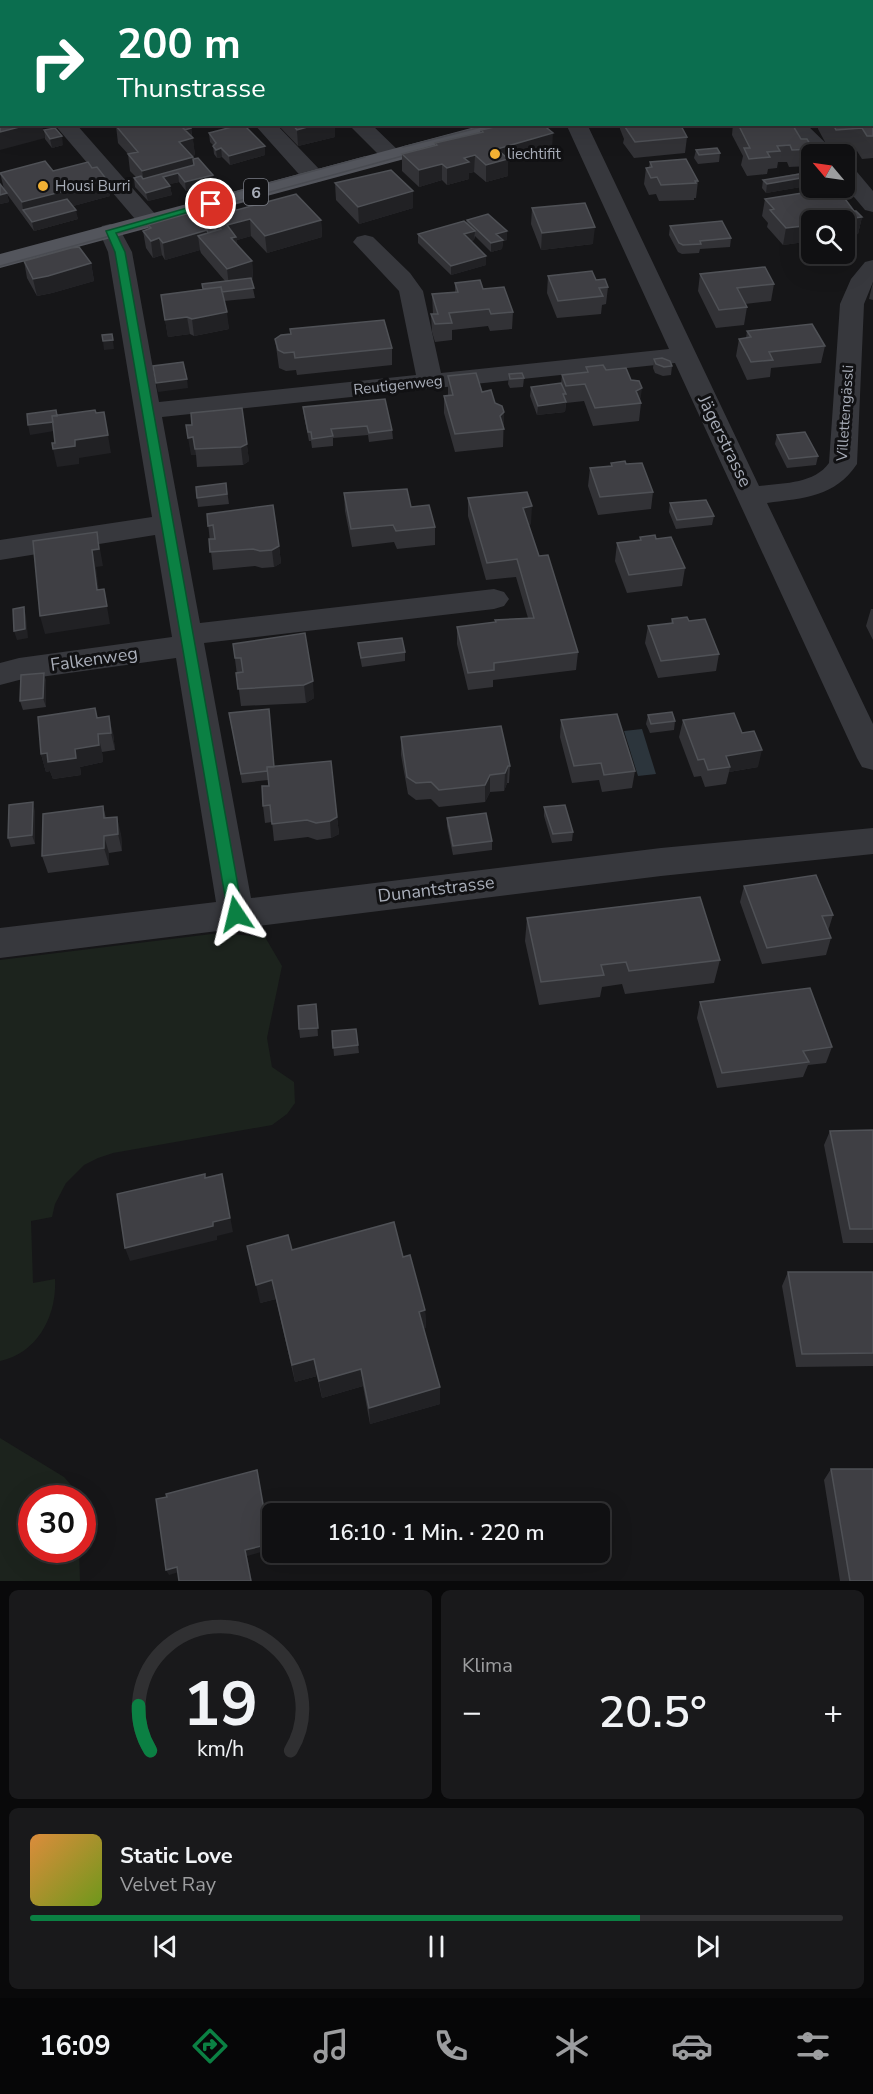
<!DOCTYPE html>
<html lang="de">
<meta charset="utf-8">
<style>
:root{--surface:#101012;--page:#19191b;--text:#f1f3f6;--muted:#9c9d9f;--line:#303032;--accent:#0b8043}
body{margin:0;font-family:"Nunito Sans",sans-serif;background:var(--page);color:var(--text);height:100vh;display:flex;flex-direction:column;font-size:22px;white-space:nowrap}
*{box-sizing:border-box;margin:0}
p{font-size:20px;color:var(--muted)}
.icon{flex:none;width:33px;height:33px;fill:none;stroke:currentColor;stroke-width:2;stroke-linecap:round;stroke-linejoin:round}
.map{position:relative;height:1581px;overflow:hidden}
.panel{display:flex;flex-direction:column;gap:9px;padding:9px;background:#09090a;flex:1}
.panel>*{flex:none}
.hud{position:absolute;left:0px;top:0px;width:873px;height:126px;box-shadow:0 6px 24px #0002,0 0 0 2px var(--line);background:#0b6e4f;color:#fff;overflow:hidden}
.needle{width:39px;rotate:299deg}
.controls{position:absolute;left:801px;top:144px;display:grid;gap:12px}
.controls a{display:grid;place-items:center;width:54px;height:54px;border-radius:9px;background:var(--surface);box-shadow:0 6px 24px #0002,0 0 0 2px var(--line);font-size:30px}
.speed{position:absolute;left:18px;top:1485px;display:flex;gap:12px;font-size:30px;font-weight:700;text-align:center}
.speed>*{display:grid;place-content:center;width:78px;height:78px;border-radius:50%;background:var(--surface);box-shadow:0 6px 24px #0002,0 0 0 2px var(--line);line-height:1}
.speed .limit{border:9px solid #d22;background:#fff;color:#111}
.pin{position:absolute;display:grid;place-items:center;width:51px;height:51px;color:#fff;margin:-26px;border:3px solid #fff;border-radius:50%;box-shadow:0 2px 6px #0007}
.me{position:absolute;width:66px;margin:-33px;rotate:350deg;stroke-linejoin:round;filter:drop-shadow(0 0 4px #0008)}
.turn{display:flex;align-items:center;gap:21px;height:126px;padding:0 18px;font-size:27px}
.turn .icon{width:78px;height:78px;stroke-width:2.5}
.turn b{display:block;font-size:42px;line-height:51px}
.big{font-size:45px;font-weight:600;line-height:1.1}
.panel .card{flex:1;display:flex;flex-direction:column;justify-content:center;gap:9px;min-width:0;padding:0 21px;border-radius:9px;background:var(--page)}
.panel .dial{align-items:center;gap:0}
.dial svg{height:156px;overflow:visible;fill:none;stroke:var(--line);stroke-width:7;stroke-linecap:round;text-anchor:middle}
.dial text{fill:var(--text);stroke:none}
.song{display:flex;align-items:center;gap:18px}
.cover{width:72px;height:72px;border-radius:9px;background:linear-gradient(135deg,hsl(30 70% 55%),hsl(80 70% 35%))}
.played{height:6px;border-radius:3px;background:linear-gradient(90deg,var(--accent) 75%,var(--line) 75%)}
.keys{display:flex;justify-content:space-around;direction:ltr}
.heat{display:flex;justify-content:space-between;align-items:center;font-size:33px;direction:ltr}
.panel .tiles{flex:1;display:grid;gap:9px;grid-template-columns:1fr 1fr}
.card:last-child{grid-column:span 2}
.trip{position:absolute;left:262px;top:1503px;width:348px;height:60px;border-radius:9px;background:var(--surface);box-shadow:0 6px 24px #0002,0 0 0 2px var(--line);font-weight:600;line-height:60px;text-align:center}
.tab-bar{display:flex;height:96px;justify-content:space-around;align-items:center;background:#060607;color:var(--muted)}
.tab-bar .icon{width:42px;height:42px}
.tab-bar .active{color:var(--accent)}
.tab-bar b{font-size:27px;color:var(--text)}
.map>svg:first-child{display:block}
.green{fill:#1c231d}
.water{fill:#2c353c}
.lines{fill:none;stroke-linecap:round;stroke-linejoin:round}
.minor{fill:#37383d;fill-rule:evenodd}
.major{fill:#53555c;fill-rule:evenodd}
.tram{stroke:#4a4c52;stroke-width:1.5}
.wall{fill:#323236}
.shaded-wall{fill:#212124}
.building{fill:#3f3f44;stroke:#4f5156;stroke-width:1.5}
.route{fill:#0b8043;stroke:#07532c;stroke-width:1.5}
.poi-dot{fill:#f2b134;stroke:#111113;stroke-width:2}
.labels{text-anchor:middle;stroke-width:6;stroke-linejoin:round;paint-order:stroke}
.far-poi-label{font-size:15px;fill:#a8adb8;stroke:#111113;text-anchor:start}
.far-street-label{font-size:15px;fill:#a8adb8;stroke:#111113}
.shield{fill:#111113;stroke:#7b7e86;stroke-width:1.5}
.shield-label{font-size:16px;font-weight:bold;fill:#a8adb8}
.street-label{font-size:18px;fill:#a8adb8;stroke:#111113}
</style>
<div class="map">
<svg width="873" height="1581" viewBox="0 0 873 1581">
<rect width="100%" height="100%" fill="#161618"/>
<path class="green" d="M0,0H620V1L2,2L0,112Z
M220,933L265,937L282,966L267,1038L272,1067L294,1082L295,1103L287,1114L272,1125L113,1153L98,1158L84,1165L66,1183L55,1204L52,1217L31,1221L33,1283L55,1279C57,1315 38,1353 0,1361V960Z
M0,1438L64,1477L72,1486L77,1498H32V1550H79L80,1581H0Z"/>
<path class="water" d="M642,729L656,774L638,776L624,731Z"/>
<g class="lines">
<path class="minor" d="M872,77H873V89H872Z
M54,124H76L157,216L160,221L157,226L149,228L141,226Z
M254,124H276L321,171L324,176L321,181L313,183L305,181Z
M348,124H371L403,155L400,160L392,161L384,160Z
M566,124H587L759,486C783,483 814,484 829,463L840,304L851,279L865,262L873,260V282L864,304L857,464C835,497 804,498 767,503L873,724V770L862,767L857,758L675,363L162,417L200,623L494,589L504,592L509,599L504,606L494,609L204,643L251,898L661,848L873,828V854L661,876L0,958V928L216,902L176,658L19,680L0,685V663L19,658L172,637L155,535L0,560V540L152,517L108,252L99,231L102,226L110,224L118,226L132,252L159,402L416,375L399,291L353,242L357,237L365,235L373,237L410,273L423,291L441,373L669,349Z
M783,124H806L837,154H814Z
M844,165L852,166L873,191V212L865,210L844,185Z"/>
<path class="major" d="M872,59H873V71H872Z
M486,124H522L519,128L0,268V254Z"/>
<path class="tram" d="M403,147L493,124
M232,193L365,157
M0,266L417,152"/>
</g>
<path class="wall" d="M873,103V158L862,159L857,151L831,153L818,129V124H872Z
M117,124H188L191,128L195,155L192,156L193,159L214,183L186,191L179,182L169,184L172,195L148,201L135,187L134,178L136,177L130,171L128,154L118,143L116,126H118Z
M277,124H335V137L298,146Z
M620,124H680L687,137L685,153L634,158L623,143L624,139L620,129Z
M733,124H792L801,139L813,149L809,166L789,167L787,162H778L777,168L768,169L767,174L747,176L741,165L743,156L732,135Z
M44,130L63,145L52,148L45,139Z
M481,130L552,150L508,162V176L486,182L474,172L469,173V179L447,185L442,180L419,187L402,171V154L435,145V143L480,133Z
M209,133L265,155L230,165L222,157L217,158L214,154L213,145L210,142Z
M696,150L720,153L719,162L698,164L694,158Z
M650,162L698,181L696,198H694V200L659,201L656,194L649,195L644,184L646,168L649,167Z
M92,168L107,180L110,196L73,206L78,219L34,231L7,194L9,202L0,204V184L4,189L0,173L53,171Z
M811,171L812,185L766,193L762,188L763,180Z
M335,183L413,191V208L359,224L336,200Z
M833,188H837L854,211H856L862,217L858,234L844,236V220H812V241L783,245L767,227L768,223L762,216L765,199Z
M532,208L593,244L541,250L531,224Z
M211,217L321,220L322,237L267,253L251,236L237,240V245L252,261L253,279H251L255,298L224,301L229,329L194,336L190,334L168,337L161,295L203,289L225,281L201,253L200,250L165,260L162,255L153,258L146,248L143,231L149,229L148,225L205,227L212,226Z
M467,220L507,231V240L503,241L502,249L491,252L475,236L474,240L471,241L486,256V265L451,275L418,243V234L466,223Z
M670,226L731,238L730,247L700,249L699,253L682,254L678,252L669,235Z
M24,261L91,263L94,281L52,293L37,296L27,278Z
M700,274L774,284L771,301L745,304L747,307L744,325L716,328L698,291Z
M548,276L596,280L608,287L606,304L602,305L601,314L557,318L547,293Z
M873,282V300L869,299Z
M455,283L483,289L513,312L512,329L490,331L488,326L452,330V340L435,342L432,332L431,314H433L432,294L455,292Z
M747,331L825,346L821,363L771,368L770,377L747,380L736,356L739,339L746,338Z
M275,339L392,348V365L297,375L296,370L286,371L279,368Z
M654,359L672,366L671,375L663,376L655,373L653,368Z
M586,367L606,370L631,380L641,403L639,421L593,426L584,401L566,403L565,412L537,415L530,396L531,387L561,383L562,375L586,373Z
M509,374L524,378L523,387L510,388L508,384Z
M448,376L482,392L504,412L503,447L455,452L444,413V396L448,395Z
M303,407L392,430L393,439L369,442L368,435L333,438V446L312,448L311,441H309L304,416Z
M242,408L249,461L243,465L197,467L196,455H191L192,425Z
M777,435L818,456L816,465L787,468L775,444Z
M611,463L626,464L653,492L651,509L598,515L588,486L590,468L611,466Z
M226,483L229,504L198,507L197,498Z
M344,493L411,507L435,527V545L397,549L394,542L352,547L345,511Z
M468,498L531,524L528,525L539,556L578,652L576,670L493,680V687L468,690L457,644V627L495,622V620L528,618L516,577L486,580L468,516Z
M670,503L714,516L712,525L676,529L669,512Z
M207,514L279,546L281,563L274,567L262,568L255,566L213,570Z
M640,537L656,539L685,568L682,586L627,593L615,561L617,543L640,540Z
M871,609H873V640L866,626Z
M672,619L689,621L719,654L716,671L658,678L645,643L648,626L671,623Z
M305,633L314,698L306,703L241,706L233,644Z
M358,643L405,652V661L362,667L359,652Z
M44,673L46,682V707L23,710L20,701Z
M229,713L275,767L337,817L339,834L331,838L317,840L308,837L274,841L272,822L265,823L263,806L269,786L268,780L242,783Z
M648,715L675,721L674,730L650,733L646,724Z
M98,718L113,733L115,750L102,752L103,762L80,767L81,775L53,779L50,771L46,772L41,754Z
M561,720L635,771L632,788L602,792L599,780L572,783L560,737Z
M683,720L758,767L729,772L726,784L705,787L701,776L694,777L679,737Z
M401,737L510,766L509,783H507L504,791L490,792L485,802L439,807L431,799L416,800L408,794L401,755Z
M103,806L106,818L121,834L122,851L109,853V865L48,873L42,856Z
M544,807L573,832L572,841L552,843L544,816Z
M35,811V844L11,847L8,838Z
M447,818L492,841V850L453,855L447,826Z
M744,886L833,915L828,931L831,938L826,955L762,964L740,902Z
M527,918L720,960L714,983L625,994L622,984L602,987L600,997L539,1005L525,941Z
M700,1002L832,1047L826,1063L808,1065L803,1077L717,1088L697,1018Z
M316,1004L318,1036L300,1038L299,1029Z
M356,1029L359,1053L334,1056L332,1031Z
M873,1130V1243H843L824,1145L830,1131Z
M292,1250L403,1257L425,1310L426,1328H424L440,1404L370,1424L363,1386L322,1398L317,1376L295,1382L276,1299L260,1303Z
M788,1272H873V1366L796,1367L782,1286Z
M831,1469L873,1581H840L824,1480Z"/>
<path class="shaded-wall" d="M872,20H873V35L872,36Z
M31,124H42L45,138L0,150V132Z
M318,124H335V137L298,146L297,130Z
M191,128L192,137L180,131Z
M553,133L552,150L508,162V176L486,182V165L497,149Z
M62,136L63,145L52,148L50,139Z
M193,138L195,155L181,159L179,142Z
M265,146V155L230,165L229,156Z
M221,148L222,157L217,158L216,150Z
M475,155L474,172L469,173V179L447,185V168L464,158Z
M193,157L195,174L178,173L179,182L164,186L145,188L142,171Z
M442,164V180L419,187V170Z
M213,175L214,183L186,191L185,182Z
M812,176V185L766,193L767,184Z
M107,180L110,196L29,218L23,210L22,202Z
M170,186L172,195L148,201L146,193Z
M413,191V208L359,224L358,207Z
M7,193L9,202L0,204V195Z
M76,210L78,219L34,231L32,222Z
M862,217L858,234L844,236V220H840Z
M250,219L251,236L237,240L238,254L227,225Z
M321,220L322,237L267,253L265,236Z
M812,225V241L783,245L786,228Z
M595,227L593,244L541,250L542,233Z
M207,230L209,247L198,236L200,250L165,260L163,243Z
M475,231L474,240L464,243V234Z
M507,231V240L503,241L502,249L491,252V243L496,234Z
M159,238L162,255L153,258L151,241Z
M486,256V265L451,275V266Z
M252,261L253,279L229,286L227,269Z
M91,263L94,281L52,293L37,296L33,279Z
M227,312L229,329L194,336L192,319Z
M187,317L190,334L168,337L165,320Z
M112,334L114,349L104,350L103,341Z
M187,379L188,388L158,392L156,383Z
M642,388L640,403L636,391Z
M566,402L565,412L537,415L538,406Z
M56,410L60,430L30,435L28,425Z
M104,412L111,453L79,458V464L57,467L53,449L75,440Z
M504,412V429L500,416Z
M193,437L196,455H191L188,438Z
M247,444L249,461L243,465L241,447Z
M532,506L531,524L522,526L523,508Z
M97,532L103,566L96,567L101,607L104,589L110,624L45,634L40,616L97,590L92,550Z
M279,546L281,563L274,567L272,550Z
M24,607L26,616L28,638L17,640L14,631Z
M44,673L46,682V707L43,698Z
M313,681L314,698L306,703L304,685Z
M109,716L113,733L115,750L111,733Z
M98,734L102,752L103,762L80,767L81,775L53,779L50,771L46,772L41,754Z
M762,750L758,767L729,772L730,767L726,756Z
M508,766L507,783L504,791L505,773Z
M490,775V792L485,802V785Z
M33,802L35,811V844L32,835Z
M117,817L121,834L122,851L118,834Z
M337,817L339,834L331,838L330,821Z
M104,836L109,853V865L104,848Z
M222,1174L233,1232L217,1236V1240L130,1261L125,1248L213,1222Z
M272,1280L276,1299L260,1303L256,1285Z
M425,1310L426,1328L419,1330V1312Z
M314,1359L317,1376L295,1382L292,1365Z
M361,1369L363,1386L322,1398L319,1381Z
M440,1387V1404L370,1424L369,1408Z
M257,1470L272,1549L247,1556L252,1581H251L245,1550Z
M177,1567L179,1572L169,1575L166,1570Z"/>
<path class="building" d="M657,0H723L724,2H658Z
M818,0H873V20H872V2H809Z
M872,103H873V136H867L862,128L836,130L833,124H872Z
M2,109V124H31L0,132V110Z
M123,124H179L193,138L179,142L193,157L142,171L128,154L138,152L116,126Z
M179,124H188L191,128L185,130Z
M243,124L265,146L229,156L221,148L216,150L213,146L216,143L209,133Z
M292,124H318L297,130Z
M508,124H542L553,133L497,149L508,159L486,165L475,155L464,158L469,162L447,168L442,164L419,170L402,154L437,145L435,143L483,132L481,130Z
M626,124H680L687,137L635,142L625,127H627Z
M738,124H792L801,139H807L813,149L792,150L790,145L777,146L780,151L767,152L770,157L749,159L744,148H750Z
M55,128L62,136L50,139L44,130Z
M717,148L720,153L699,155L696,150Z
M198,158L213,175L185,182L178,173L163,177L170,186L146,193L134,178L141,176L143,179L194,165L193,159Z
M686,159L698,181H695L696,183L661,185L657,177L651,178L646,168L652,167L650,162Z
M45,161L53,171L88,162L92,168L97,167L107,180L22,202L0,173Z
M391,170L413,191L358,207L335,183Z
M812,172V176L767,184L763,180Z
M0,184L7,193L0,195Z
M833,188H837L854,211H856L862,217L840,220H812V225L786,228L770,210L774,209L765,199Z
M296,194L321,220L265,236L250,219L227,225L236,237L231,238L252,261L227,269L198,236L221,229L211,217Z
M67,199L76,210L32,222L23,210Z
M585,203L595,227L542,233L532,208Z
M193,212L207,230L163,243L159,238L151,241L143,231L151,228L148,225Z
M488,214L507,231L496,234L503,240L491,243L467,220Z
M464,221L475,231L464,234L486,256L451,266L418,234Z
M722,221L731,238L700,241L701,244L683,245L679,243L670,226Z
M212,226L216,230L208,233L207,230L205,227Z
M79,247L91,263L48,276L33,279L24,261L71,248Z
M765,267L774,284L737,288L747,307L719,310L700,274Z
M592,271L596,280L605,279L608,287L599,288L603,296L558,301L548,276Z
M251,278L254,288L222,292L221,287L203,289L202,284Z
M480,280L483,289L504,287L513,312L491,314L489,309L449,313L452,323L435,324L431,314H438L432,294L458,292L455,283Z
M221,287L227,312L192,319L187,317L165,320L161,295Z
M384,320L392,348L295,358L294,352L284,353L278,350L275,339L281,335L291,334L290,329Z
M812,324L825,346L769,352L773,360L751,362L739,339L751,337L747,331Z
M112,334L113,340L103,341L102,335Z
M662,358L670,361L672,366L664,367L656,364L654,359Z
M183,362L187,379L156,383L153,366Z
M603,365L606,370L626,368L631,380L639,381L642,388L636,391L641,403L595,408L585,384L566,386L562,375L588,372L586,367Z
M476,373L482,392L491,390L495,403L502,406L504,412L500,416L504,429L455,434L444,396L453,395L448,376Z
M522,373L524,378L510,379L509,374Z
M561,383L566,394H563L566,402L538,406L531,387Z
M385,399L392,430L369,433L367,426L331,429L333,436L312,439L311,432H308L303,407Z
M242,408L247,444L241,447L195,449L193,437L188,438L186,425H192L191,413Z
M56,410L57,416H52L53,422L28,425L27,414Z
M95,410L96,413L104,412L108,435L75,440V446L53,449L52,443H55L52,416Z
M805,432L818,456L789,459L777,435Z
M625,461L626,464L642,463L653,492L600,497L590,468L612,466L611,463Z
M226,483L227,494L197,498L196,487Z
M407,489L411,507L429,505L435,527L396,531L393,525L351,529L344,493Z
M527,492L532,506L523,508L539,556L548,555L578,652L494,663V670L468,673L457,627L496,622L495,620L534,618L517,559L487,563L468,498Z
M706,500L714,516L677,520L670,503Z
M273,505L279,546L272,550L260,551L253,549L210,552L209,539H215L213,525L208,526L207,514Z
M97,532L99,549L92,550L97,590L104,589L107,606L40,616L33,541Z
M655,535L656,539L671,537L685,568L629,575L617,543L641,540L640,537Z
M24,607L25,629L14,631L13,609Z
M687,617L689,621L705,619L719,654L661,661L648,626L673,623L672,619Z
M305,633L313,681L304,685L238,689L236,673L243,672L241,658H235L233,644Z
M402,638L405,652L361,658L358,643Z
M44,673L43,698L20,701L21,675Z
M95,708L97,718L109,716L111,733L98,734L99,745L75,749L76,758L48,762L47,753L41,754L38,717Z
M269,709L274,767H267V771L241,774L229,713Z
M672,712L675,721L651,724L648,715Z
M734,713L742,733L754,731L762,750L726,756L730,767L708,770L704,759L698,760L683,720Z
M617,714L635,771L604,775L601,763L574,766L561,720Z
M501,726L510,766H508L505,773L490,775L485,785L439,790L431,782L416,783L407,777L401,737Z
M331,761L337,817L330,821L316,823L307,820L272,824L270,805L263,806L262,786H269L267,767Z
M33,802L32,835L8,838L9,805Z
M565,805L573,832L553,834L544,807Z
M103,806L104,818L117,817L118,834L104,836V848L42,856L43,814Z
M486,813L492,841L453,846L447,818Z
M816,875L833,915L822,916L831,938L767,948L744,886Z
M700,897L720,960L629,971L626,962L601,965L604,975L541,982L527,918Z
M810,988L832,1047L803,1051L809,1062L722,1073L700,1002Z
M316,1004L318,1028L299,1029L298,1006Z
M356,1029L358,1045L333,1048L332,1031Z
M873,1130V1229H850L830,1131Z
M205,1174V1178L222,1174L230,1218L213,1222V1226L125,1248L117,1194Z
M394,1222L403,1257L410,1255L425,1310L419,1312L440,1387L369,1408L361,1369L319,1381L314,1359L292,1365L272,1280L256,1285L247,1246L288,1235L292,1250Z
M788,1272H873V1353L802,1354Z
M831,1469H873V1581H850Z
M257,1470L270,1544L245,1550L251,1581H179L177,1567L166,1570L156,1499L167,1497L166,1494Z"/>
<path class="route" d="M208,202L216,204L116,233L125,252L243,914L241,918H230L228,914L115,252L106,231Z"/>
<g class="poi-dot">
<circle cx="495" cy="154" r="6"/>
<circle cx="43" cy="186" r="6"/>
</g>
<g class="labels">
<g class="far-poi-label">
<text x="507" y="159">liechtifit</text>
<text x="55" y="191">Housi Burri</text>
</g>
<g class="far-street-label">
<text transform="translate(398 385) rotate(-6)" y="5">Reutigenweg</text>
<text transform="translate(845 413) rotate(-86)" y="5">Villettengässli</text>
</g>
<rect class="shield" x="244" y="179" width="24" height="26" rx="4.5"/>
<g class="shield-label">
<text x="256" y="198">6</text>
</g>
<g class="street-label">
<text transform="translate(725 441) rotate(64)" y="6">Jägerstrasse</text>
<text transform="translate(94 659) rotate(-8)" y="6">Falkenweg</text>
<text transform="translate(436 889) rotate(-7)" y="6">Dunantstrasse</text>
</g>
</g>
</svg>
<div class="controls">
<a><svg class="needle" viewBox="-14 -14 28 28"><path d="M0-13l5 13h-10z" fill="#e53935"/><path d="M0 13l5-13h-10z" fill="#9c9d9f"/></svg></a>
<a><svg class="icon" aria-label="search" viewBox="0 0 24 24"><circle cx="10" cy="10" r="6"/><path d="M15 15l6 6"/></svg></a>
</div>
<div class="speed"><div class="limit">30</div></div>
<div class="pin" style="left:211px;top:204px;background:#d93025"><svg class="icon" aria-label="arrive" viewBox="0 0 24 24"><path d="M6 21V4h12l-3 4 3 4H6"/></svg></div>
<svg class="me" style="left:236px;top:914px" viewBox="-20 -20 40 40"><path d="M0-17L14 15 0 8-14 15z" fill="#0b8043" stroke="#fff" stroke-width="4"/></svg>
<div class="trip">16:10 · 1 Min. · 220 m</div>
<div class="hud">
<div class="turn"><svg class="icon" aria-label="right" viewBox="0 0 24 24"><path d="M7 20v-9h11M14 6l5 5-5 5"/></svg><div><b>200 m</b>Thunstrasse</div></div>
</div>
</div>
<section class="panel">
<div class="tiles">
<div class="card dial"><svg viewBox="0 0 100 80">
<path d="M14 69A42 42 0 1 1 86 69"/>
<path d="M14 69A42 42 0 0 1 8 46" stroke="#0b8043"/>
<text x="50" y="56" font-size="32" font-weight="700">19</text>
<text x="50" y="72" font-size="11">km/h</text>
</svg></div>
<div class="card"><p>Klima</p>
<div class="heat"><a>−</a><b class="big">20.5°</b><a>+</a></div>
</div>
<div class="card">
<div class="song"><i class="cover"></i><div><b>Static Love</b><p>Velvet Ray</p></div></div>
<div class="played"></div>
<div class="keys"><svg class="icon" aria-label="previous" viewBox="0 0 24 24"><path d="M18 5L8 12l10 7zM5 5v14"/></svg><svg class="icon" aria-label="pause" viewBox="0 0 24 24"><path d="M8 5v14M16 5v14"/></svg><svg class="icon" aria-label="next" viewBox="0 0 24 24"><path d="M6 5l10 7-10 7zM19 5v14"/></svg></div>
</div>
</div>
</section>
<nav class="tab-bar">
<b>16:09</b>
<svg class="icon active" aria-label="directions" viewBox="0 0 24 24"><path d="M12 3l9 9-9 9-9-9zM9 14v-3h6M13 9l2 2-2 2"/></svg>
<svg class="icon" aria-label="music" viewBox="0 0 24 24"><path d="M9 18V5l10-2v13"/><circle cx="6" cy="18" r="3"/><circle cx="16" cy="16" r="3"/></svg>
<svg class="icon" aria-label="phone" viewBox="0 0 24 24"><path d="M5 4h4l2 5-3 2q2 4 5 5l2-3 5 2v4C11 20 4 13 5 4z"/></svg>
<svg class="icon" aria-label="climate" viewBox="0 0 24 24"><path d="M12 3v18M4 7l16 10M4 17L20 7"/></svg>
<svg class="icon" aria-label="car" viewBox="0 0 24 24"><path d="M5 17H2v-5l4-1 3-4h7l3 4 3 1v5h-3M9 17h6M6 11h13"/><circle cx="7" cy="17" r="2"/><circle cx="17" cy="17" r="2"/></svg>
<svg class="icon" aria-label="filters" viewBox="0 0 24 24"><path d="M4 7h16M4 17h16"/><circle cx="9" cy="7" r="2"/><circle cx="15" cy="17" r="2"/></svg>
</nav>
